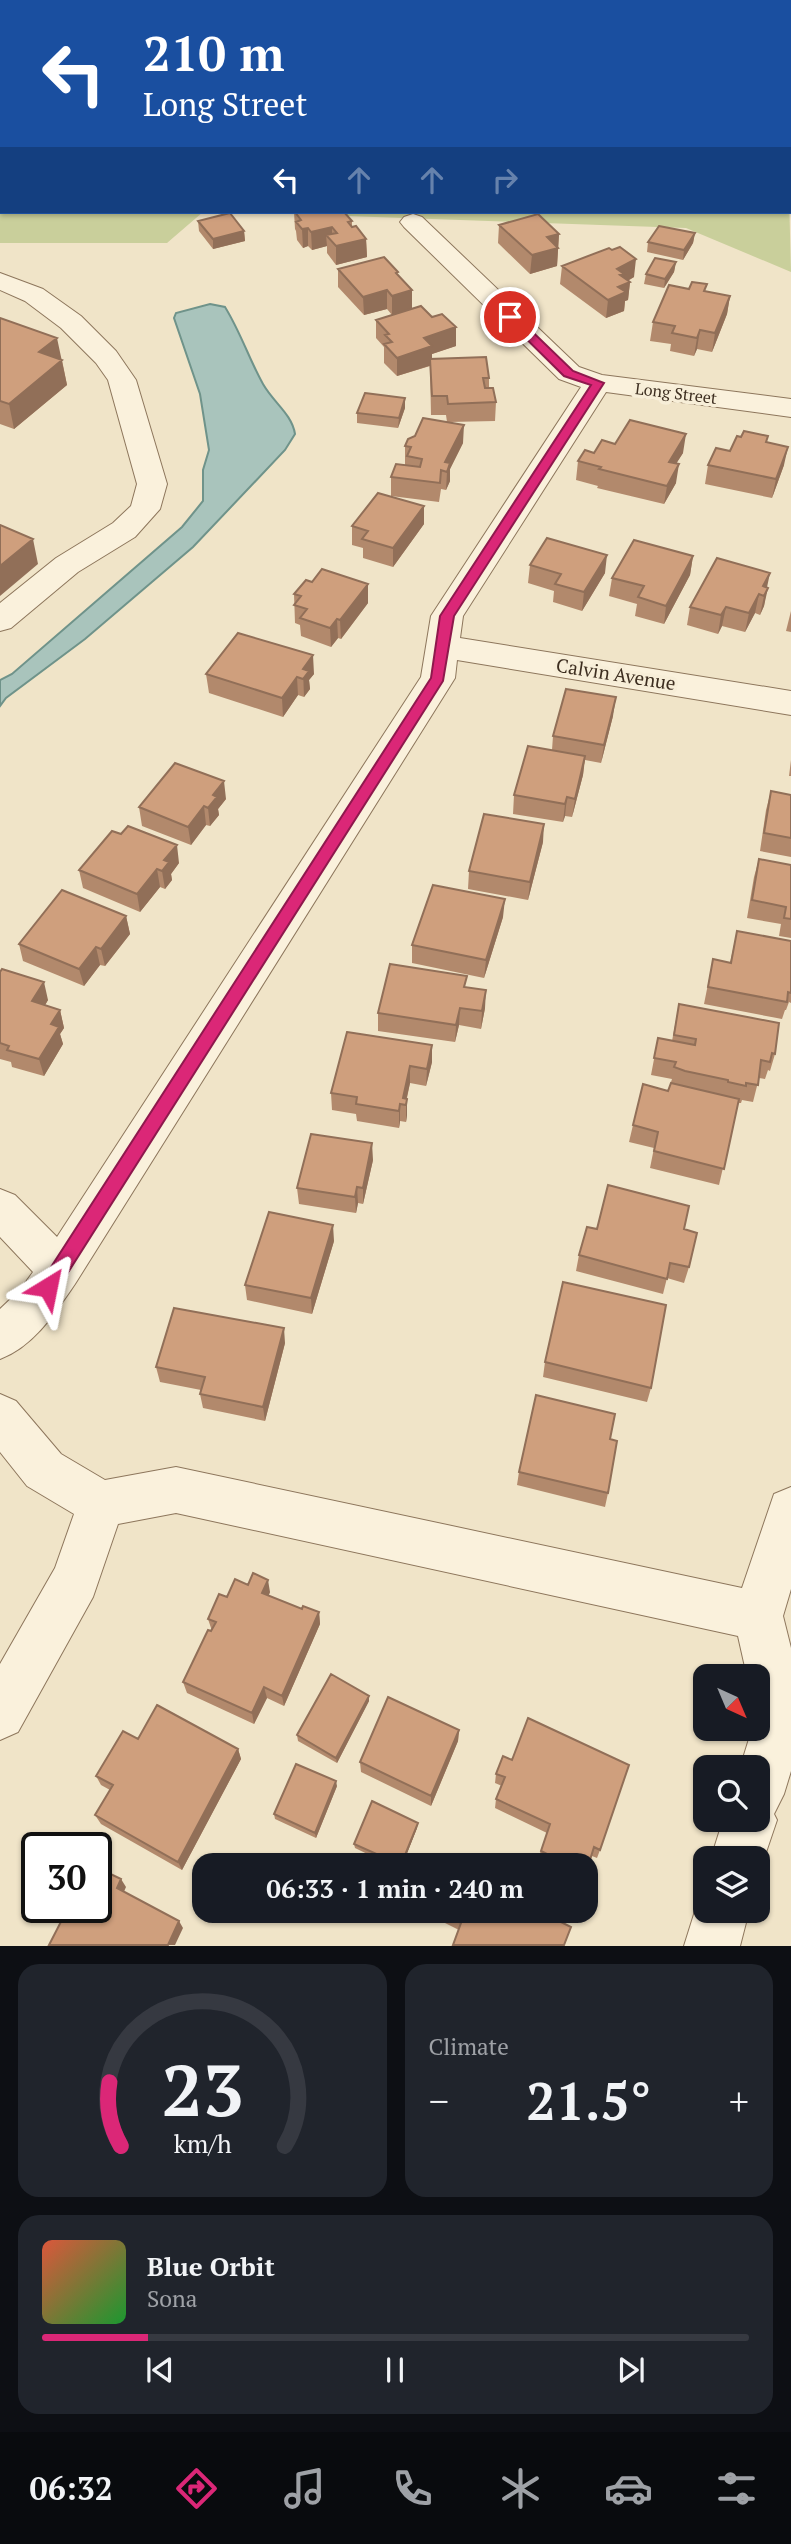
<!DOCTYPE html>
<meta charset="utf-8">
<style>
:root{--surface:#171b24;--page:#20242c;--text:#f1f3f6;--muted:#9ea1a6;--line:#363941;--accent:#db2777}
body{margin:0;font-family:"PT Serif",serif;background:var(--page);color:var(--text);height:100vh;display:flex;flex-direction:column;font-size:26px;white-space:nowrap}
*{box-sizing:border-box;margin:0}
p{font-size:23px;color:var(--muted)}
.icon{flex:none;width:38px;height:38px;fill:none;stroke:currentColor;stroke-width:2;stroke-linecap:round;stroke-linejoin:round}
.map{position:relative;height:1946px;overflow:hidden}
.side{display:flex;flex-direction:column;gap:18px;padding:18px;background:#0d0f14;flex:1}
.side>*{flex:none}
.guide{position:absolute;left:0px;top:0px;width:791px;height:214px;box-shadow:0 2px 5px #0004;background:#1a4fa0;color:#fff;overflow:hidden}
.needle{width:46px;rotate:136deg}
.tools{position:absolute;left:693px;top:1664px;display:grid;gap:14px}
.tools a{display:grid;place-items:center;width:77px;height:77px;border-radius:14px;background:var(--surface);box-shadow:0 2px 5px #0004;font-size:35px}
.speed{position:absolute;left:21px;top:1832px;display:flex;gap:14px;font-size:35px;font-weight:700;text-align:center}
.speed>*{display:grid;place-content:center;width:91px;height:91px;border-radius:50%;background:var(--surface);box-shadow:0 2px 5px #0004;line-height:1}
.speed .limit{border:4px solid #111;border-radius:10px;background:#fff;color:#111}
.pin{position:absolute;display:grid;place-items:center;width:60px;height:60px;color:#fff;margin:-30px;border:4px solid #fff;border-radius:50%;box-shadow:0 2px 7px #0007}
.me{position:absolute;width:77px;margin:-38px;rotate:35deg;stroke-linejoin:round;filter:drop-shadow(0 0 5px #0008)}
.turn{display:flex;align-items:center;gap:24px;height:147px;padding:0 28px;font-size:32px}
.turn .icon{width:91px;height:91px;stroke-width:2.5}
.turn b{display:block;font-size:49px;line-height:60px}
.lanes{display:flex;align-items:center;height:66px;padding:0 28px;background:#0003;justify-content:center;gap:35px;direction:ltr}
.lanes .off{opacity:.35}
.big{font-size:52px;font-weight:800;line-height:1.1}
.side .widget{flex:1;display:flex;flex-direction:column;justify-content:center;gap:10px;min-width:0;padding:0 24px;border-radius:21px;background:var(--page)}
.side .dial{align-items:center;gap:0}
.dial svg{height:182px;overflow:visible;fill:none;stroke:var(--line);stroke-width:7;stroke-linecap:round;text-anchor:middle}
.dial text{fill:var(--text);stroke:none}
.song{display:flex;align-items:center;gap:21px}
.cover{width:84px;height:84px;border-radius:10px;background:linear-gradient(135deg,hsl(10 70% 55%),hsl(130 70% 35%))}
.played{height:7px;border-radius:4px;background:linear-gradient(90deg,var(--accent) 15%,var(--line) 15%)}
.keys{display:flex;justify-content:space-around;direction:ltr}
.heat{display:flex;justify-content:space-between;align-items:center;font-size:38px;direction:ltr}
.side .tiles{flex:1;display:grid;gap:18px;grid-template-columns:1fr 1fr}
.widget:last-child{grid-column:span 2}
.trip{position:absolute;left:192px;top:1853px;width:406px;height:70px;border-radius:21px;background:var(--surface);box-shadow:0 2px 5px #0004;font-weight:800;line-height:70px;text-align:center}
.tab-bar{display:flex;height:112px;justify-content:space-around;align-items:center;background:#090b0e;color:var(--muted)}
.tab-bar .icon{width:49px;height:49px}
.tab-bar .selected{color:var(--accent)}
.tab-bar b{font-size:32px;color:var(--text)}
.map>svg:first-child{display:block}
.green{fill:#c9cf9b}
.water{fill:#a9c4bc;stroke:#6f938a;stroke-width:2}
.lines{fill:none;stroke-linecap:round;stroke-linejoin:round}
.minor-casing{stroke:#8d765c;stroke-width:2}
.minor{fill:#faf1dc;fill-rule:evenodd}
.wall{fill:#b2896c}
.shaded-wall{fill:#916f58}
.building{fill:#cf9f7d;stroke:#916f58;stroke-width:2}
.route{fill:#db2777;stroke:#8e194d;stroke-width:2}
.labels{text-anchor:middle;stroke-width:7;stroke-linejoin:round;paint-order:stroke}
.far-street-label{font-size:16px;fill:#3d2e20;stroke:#f7eed8}
.street-label{font-size:19px;fill:#3d2e20;stroke:#f7eed8}
</style>
<div class="map">
<svg width="791" height="1946" viewBox="0 0 791 1946">
<rect width="100%" height="100%" fill="#f0e4c8"/>
<path class="green" d="M0,189L2,212H203L167,243H0Z
M789,195L791,272L686,228L231,212H789Z"/>
<path class="water" d="M210,304L225,307C241,333 249,359 263,384C273,402 292,414 295,434L285,450L193,547L85,639L6,698L0,706V680L12,674L182,527L203,501V470L209,450L200,394L174,318L176,313Z"/>
<g class="lines">
<g class="minor-casing">
<path id="minor" d="M789,129H791V143H789Z
M0,134H2V148H0Z
M413,214L422,217L579,367L602,375L791,399V417L606,392L463,616L460,638L791,691V715L457,660L455,678L450,686L75,1284C55,1313 34,1346 0,1359V1309L20,1290L33,1272L0,1237V1189L15,1195L57,1237L421,677L431,616L581,387L559,379L404,227L400,222L404,217Z
M0,273L43,289L81,316L116,351L136,380L167,484L160,509L135,537L78,572L11,628L0,631V603L56,558L113,523L131,506L137,484L108,380L96,363L61,328L25,301L0,290Z
M0,1394L16,1401L61,1454L105,1480L176,1467L742,1588L774,1494L791,1487V1589L783,1616L791,1648V1771L784,1794L774,1814L777,1820L758,1876V1858H711L723,1820H758V1768H740L752,1729H758V1676H747L738,1636L176,1513L118,1524L93,1597L18,1732L0,1740V1664L55,1568L74,1514L27,1486L0,1452Z
M705,1890V1911H749L740,1946H684L695,1911Z"/>
</g>
<use href="#minor" class="minor"/>
</g>
<path class="wall" d="M0,0H791V112H789V2H2V114H0Z
M294,212H344L352,221V226L366,239L367,257L336,265L327,253V246L312,250L308,246L303,248L297,240L296,231L295,229Z
M198,221L244,231L245,241L213,249L199,231Z
M499,225L559,234L557,266L530,274L498,243Z
M695,233L693,243L683,260L647,252L648,242Z
M676,262L674,272L664,288L644,284L646,274Z
M562,266L634,277L628,281L630,282L628,300L625,301L624,311L606,318L560,284Z
M338,269L398,272V275L412,309L456,346L432,354V359L489,378V388L496,402L495,421L449,422L463,443L450,469V481L446,490L441,489L439,502L391,496V477L405,465V446L447,422L446,415H431L430,366L397,376L384,363V347L376,338V320L392,315L387,309L364,315L338,287Z
M730,296L727,314L712,352L697,349L694,356L670,351L671,344L650,341L653,322Z
M0,318L62,360L67,385L14,429L0,424Z
M405,408L398,428L357,423V413Z
M767,442L784,465L772,498L705,484L708,465L730,451Z
M615,444L683,453L676,463V483L664,504L597,488L598,486L576,480L578,461Z
M424,506V524L393,567L363,558V548L352,545V526Z
M693,556L690,575L664,624L635,616L637,604L609,596L612,578Z
M530,565L605,573L582,611L553,602L554,591L528,583Z
M312,582L368,584V603L341,639L338,638L331,647L301,636L300,625L295,623L294,594Z
M767,587L764,606L760,615L755,613L745,632L722,626L718,634L687,625L690,607Z
M791,611V632L786,631Z
M206,674H314L309,680L310,689L304,697L298,695L283,717L209,693Z
M613,716L601,763L585,760L583,775L572,817L565,816L563,822L513,814L514,795L552,750L553,736Z
M791,760V776H789Z
M771,791L791,795V857L760,851L766,810Z
M226,799L218,809L219,815L210,826L206,825L191,845L142,826L139,807Z
M543,842L528,900L468,889L469,871Z
M759,859L791,865V938L779,936L781,924L747,918L754,877Z
M179,863L171,874L172,880L165,889L160,887L140,912L83,888L79,870Z
M126,916L130,934L105,966L100,965L84,986L23,961L19,944Z
M503,917L484,978L412,963V945Z
M737,931L791,941V1003L789,1002L786,1010H785L782,1019L704,1004L713,959L730,963Z
M0,972L48,1000L45,1005L60,1010L64,1028L60,1034L63,1044L44,1076L12,1067L11,1062L0,1059Z
M466,987L485,1008L481,1029L459,1025L455,1042L378,1031V1013Z
M679,1004L775,1054L770,1071L768,1070L765,1079L759,1078L753,1102L742,1100L741,1103H738L719,1185L650,1168L654,1148L629,1142L633,1125L668,1091L672,1079L651,1075L658,1038L672,1041Z
M347,1032L432,1062L426,1086L410,1083L407,1098V1115L406,1122L400,1121L399,1128L357,1121L356,1114L332,1110L331,1093Z
M373,1160L363,1204L358,1203L356,1213L299,1204L297,1188Z
M597,1229H684L689,1267L684,1283L667,1278L663,1294L576,1271L579,1255Z
M334,1241L312,1314L247,1300L245,1285Z
M285,1343L265,1421L203,1408L200,1394L201,1390L160,1382L156,1367Z
M545,1362L651,1388L647,1402L543,1377Z
M610,1439L608,1493L605,1507L517,1485L519,1472Z
M248,1585L270,1592L268,1596L302,1609L319,1612L320,1624L284,1706L267,1698L254,1724L187,1693L183,1682L212,1631L208,1619L227,1597Z
M369,1696V1701L337,1763L298,1741L297,1735Z
M459,1730L458,1741L431,1806L361,1772L360,1762Z
M138,1739L238,1749L241,1759L182,1870L101,1824L95,1815L110,1790L101,1785L96,1776Z
M503,1756L600,1850L597,1858L592,1856L586,1866H551L538,1859L547,1833L495,1808L496,1799L502,1786L495,1783L496,1774Z
M337,1786L316,1838L275,1819L274,1814Z
M417,1828L402,1866H392L355,1848L354,1844Z
M442,1914L564,1945L459,1930L441,1921Z"/>
<path class="shaded-wall" d="M332,227V242L326,235L327,246L312,250L311,232Z
M308,228V246L303,248L302,229Z
M244,231L245,241L213,249V239Z
M695,233L693,243L683,260L684,250Z
M559,234L557,266L530,274L532,255L547,237Z
M366,239L367,257L336,265V246Z
M636,259L634,277L623,283L630,282L628,300L625,301L624,311L606,318L608,300L617,269Z
M676,262L674,272L664,288L665,279Z
M387,290V309L364,315L363,297Z
M412,290V309L392,315V296Z
M730,296L727,314L712,352L715,333Z
M456,327V346L432,354V365L397,376V358L424,338Z
M700,330L697,349L694,356L697,338Z
M57,338L67,385L14,429L9,404L39,352Z
M405,398V408L398,428L399,418Z
M464,425L463,443L450,469V481L446,490L447,472L445,462Z
M686,434L683,453L666,480L669,462Z
M788,447L784,465L772,498L776,479Z
M679,464L676,483L664,504L667,486Z
M424,506V524L393,567V548Z
M33,539L38,564L0,596V566Z
M607,555L605,573L582,611L584,592Z
M693,556L690,575L664,624L666,606Z
M770,573L766,592L763,586Z
M368,584V603L341,639L340,620Z
M768,588L764,606L760,615L764,596Z
M759,594L755,613L745,632L749,613Z
M726,607L722,626L718,634L721,615Z
M337,619L338,638L331,647L330,628Z
M313,655L314,674L309,680L310,689L304,697L303,669Z
M297,677L298,695L283,717L282,698Z
M616,697L613,716L601,763L604,745Z
M585,756L583,775L572,817L575,799Z
M224,781L226,799L218,809L219,815L210,826L208,808L213,795Z
M567,797L565,816L563,822L565,804Z
M204,806L206,825L191,845L188,827Z
M544,824L543,842L528,900L530,882Z
M177,845L179,863L171,874L172,880L165,889L162,871L164,860Z
M157,869L160,887L140,912L137,894Z
M505,899L503,917L484,978L486,960Z
M126,916L130,934L105,966L101,949Z
M96,947L100,965L84,986L79,969Z
M44,982L48,1000L37,1019L32,1001Z
M486,990L485,1008L481,1029L482,1011Z
M460,1008L459,1025L455,1042L456,1025Z
M60,1010L64,1028L60,1034L63,1044L44,1076L39,1059L51,1024Z
M432,1045V1062L426,1086L427,1069Z
M410,1066V1083L405,1105L403,1098Z
M407,1099V1115L406,1122V1105Z
M400,1104V1121L399,1128V1111Z
M372,1143L373,1160L363,1204V1188Z
M357,1187L358,1203L356,1213L355,1197Z
M333,1225L334,1241L312,1314L311,1298Z
M284,1328L285,1343L265,1421L263,1407Z
M268,1580L270,1592L265,1605L262,1593Z
M319,1612L320,1624L284,1706L282,1696Z
M264,1687L267,1698L254,1724L252,1713Z
M369,1696V1701L337,1763L336,1758Z
M459,1730L458,1741L431,1806V1796Z
M238,1749L241,1759L182,1870L178,1862Z
M336,1781L337,1786L316,1838L315,1833Z
M418,1823L417,1828L402,1866H401Z
M121,1879L126,1887L122,1896L117,1888Z
M179,1921L183,1928L175,1945H168Z"/>
<path class="building" d="M0,0H791V84H789V2H2V86H0Z
M295,212H344L352,221L348,222L352,227L356,226L366,239L336,246L326,235L337,233L332,227L311,232L308,228L302,229L296,222L301,220Z
M230,213L244,231L213,239L198,221Z
M538,214L559,234L547,237L558,248L532,255L499,225Z
M659,226L695,233L684,250L648,242Z
M620,247L636,259L617,269L624,274L620,275L630,282L618,287L626,292L608,300L562,266L609,248L612,250Z
M384,257L398,272L396,273L412,290L392,296L387,290L363,297L338,269Z
M655,258L676,262L665,279L646,274Z
M692,282L707,284L704,291L730,296L715,333L700,330L697,338L672,333L675,326L653,322L669,285L689,289Z
M421,306L432,317L442,314L456,327L424,338L432,346L397,358L384,344L392,342L385,335L389,334L376,320Z
M0,318L57,338L39,352L62,360L9,404L0,401Z
M486,357L489,378H483L485,388H493L496,402L448,404L447,396H432L430,359Z
M365,393L405,398L399,418L357,413Z
M423,418L464,425L445,462L450,463L447,472L441,470L440,483L391,477L396,464L420,467L422,459L407,456L411,447L405,446L408,439L415,436Z
M630,420L686,434L669,462L679,464L667,486L599,469L601,467L578,461L585,450L594,453L602,440L615,444Z
M744,431L768,436L766,442L788,447L776,479L708,465L716,448L730,451L737,436L741,437Z
M378,493L424,506L393,548L362,539L368,531L352,526Z
M0,525L33,539L0,566Z
M547,538L607,555L584,592L555,584L561,574L530,565Z
M634,540L693,556L666,606L638,597L644,586L612,578Z
M717,558L770,573L763,586L768,588L764,596L759,594L749,613L726,607L721,615L690,607Z
M322,569L368,584L340,620L337,619L330,628L300,618L307,609L294,605L301,596L294,594L306,580L312,582Z
M238,633L313,655L303,669L309,671L303,679L297,677L282,698L206,674Z
M566,689L616,697L604,745L553,736Z
M528,746L585,756L575,799L567,797L565,804L514,795Z
M175,763L224,781L213,795L217,797L208,808L204,806L188,827L139,807Z
M771,791L791,795V838L764,833Z
M484,814L544,824L530,882L469,871Z
M128,826L177,845L164,860L169,862L162,871L157,869L137,894L79,870L112,831L121,834Z
M759,859L791,865V919L784,918L786,907L752,900Z
M433,885L505,899L486,960L412,945Z
M62,890L126,916L101,949L96,947L79,969L19,944Z
M737,931L791,941V993L788,992L787,1002L708,987L713,959L731,963Z
M390,964L467,976L464,987L486,990L482,1011L460,1008L456,1025L378,1013Z
M2,969L44,982L32,1001L60,1010L51,1024L59,1027L39,1059L7,1050L9,1046L0,1043V972Z
M679,1004L779,1023L775,1054L772,1053L770,1062L761,1060L758,1085L746,1083V1086L728,1082V1080L685,1071L674,1067L676,1062L654,1058L658,1038L695,1045L696,1039L674,1035Z
M347,1032L432,1045L427,1069L410,1066L403,1098L407,1099L406,1105L400,1104L399,1111L356,1104L357,1097L331,1093Z
M671,1083L739,1099L724,1169L654,1151L658,1132L633,1125L643,1084L668,1091Z
M311,1134L372,1143L363,1188L357,1187L355,1197L297,1188Z
M608,1185L689,1206L684,1229L697,1233L689,1267L670,1263L667,1279L579,1255L587,1227L597,1229Z
M269,1212L333,1225L311,1298L245,1285Z
M563,1282L666,1305L651,1388L545,1362Z
M174,1308L284,1328L263,1407L200,1394L205,1377L156,1367Z
M536,1395L615,1414L610,1439L617,1441L608,1493L519,1472Z
M253,1573L268,1580L262,1593L302,1609L303,1606L319,1612L282,1696L264,1687L252,1713L183,1682L208,1630L211,1631L216,1622L208,1619L219,1594L227,1597L235,1579L248,1585Z
M331,1674L369,1696L336,1758L297,1735Z
M388,1697L459,1730L431,1796L360,1762Z
M157,1705L238,1749L178,1862L95,1815L113,1785L96,1776L123,1731L138,1739Z
M528,1718L629,1765L600,1850L594,1847L586,1873V1866H571L541,1851L550,1824L496,1799L505,1777L496,1774L503,1756L512,1760Z
M296,1764L336,1781L315,1833L274,1814Z
M372,1801L418,1823L401,1865L354,1844Z
M96,1867L121,1879L117,1888L179,1921L168,1945H49L68,1908H96Z
M443,1911H539L571,1927L564,1945H453L461,1923L442,1914Z"/>
<path class="route" d="M506,314H514L573,371L604,383L454,616L443,681L55,1293L48,1295L42,1293L39,1287L42,1281L431,678L440,616L591,385L564,376L506,319Z"/>
<g class="labels">
<g class="far-street-label">
<text transform="translate(676 393) rotate(7)" y="6">Long Street</text>
</g>
<g class="street-label">
<text transform="translate(616 674) rotate(9)" y="7">Calvin Avenue</text>
</g>
</g>
</svg>
<div class="tools">
<a><svg class="needle" viewBox="-14 -14 28 28"><path d="M0-13l5 13h-10z" fill="#e53935"/><path d="M0 13l5-13h-10z" fill="#9ea1a6"/></svg></a>
<a><svg class="icon" aria-label="search" viewBox="0 0 24 24"><circle cx="10" cy="10" r="6"/><path d="M15 15l6 6"/></svg></a>
<a><svg class="icon" aria-label="layers" viewBox="0 0 24 24"><path d="M12 4l9 5-9 5-9-5zM3 14l9 5 9-5"/></svg></a>
</div>
<div class="speed"><div class="limit">30</div></div>
<div class="pin" style="left:510px;top:317px;background:#d93025"><svg class="icon" aria-label="arrive" viewBox="0 0 24 24"><path d="M6 21V4h12l-3 4 3 4H6"/></svg></div>
<svg class="me" style="left:48px;top:1287px" viewBox="-20 -20 40 40"><path d="M0-17L14 15 0 8-14 15z" fill="#db2777" stroke="#fff" stroke-width="4"/></svg>
<div class="trip">06:33 · 1 min · 240 m</div>
<div class="guide">
<div class="turn"><svg class="icon" aria-label="left" viewBox="0 0 24 24"><path d="M17 20v-9H6M10 6l-5 5 5 5"/></svg><div><b>210 m</b>Long Street</div></div>
<div class="lanes"><svg class="icon" aria-label="left" viewBox="0 0 24 24"><path d="M17 20v-9H6M10 6l-5 5 5 5"/></svg><svg class="icon off" aria-label="ahead" viewBox="0 0 24 24"><path d="M12 20V5M6 11l6-6 6 6"/></svg><svg class="icon off" aria-label="ahead" viewBox="0 0 24 24"><path d="M12 20V5M6 11l6-6 6 6"/></svg><svg class="icon off" aria-label="right" viewBox="0 0 24 24"><path d="M7 20v-9h11M14 6l5 5-5 5"/></svg></div>
</div>
</div>
<section class="side">
<div class="tiles">
<div class="widget dial"><svg viewBox="0 0 100 80">
<path d="M14 69A42 42 0 1 1 86 69"/>
<path d="M14 69A42 42 0 0 1 9 41" stroke="#db2777"/>
<text x="50" y="56" font-size="32" font-weight="700">23</text>
<text x="50" y="72" font-size="11">km/h</text>
</svg></div>
<div class="widget"><p>Climate</p>
<div class="heat"><a>−</a><b class="big">21.5°</b><a>+</a></div>
</div>
<div class="widget">
<div class="song"><i class="cover"></i><div><b>Blue Orbit</b><p>Sona</p></div></div>
<div class="played"></div>
<div class="keys"><svg class="icon" aria-label="previous" viewBox="0 0 24 24"><path d="M18 5L8 12l10 7zM5 5v14"/></svg><svg class="icon" aria-label="pause" viewBox="0 0 24 24"><path d="M8 5v14M16 5v14"/></svg><svg class="icon" aria-label="next" viewBox="0 0 24 24"><path d="M6 5l10 7-10 7zM19 5v14"/></svg></div>
</div>
</div>
</section>
<nav class="tab-bar">
<b>06:32</b>
<svg class="icon selected" aria-label="directions" viewBox="0 0 24 24"><path d="M12 3l9 9-9 9-9-9zM9 14v-3h6M13 9l2 2-2 2"/></svg>
<svg class="icon" aria-label="music" viewBox="0 0 24 24"><path d="M9 18V5l10-2v13"/><circle cx="6" cy="18" r="3"/><circle cx="16" cy="16" r="3"/></svg>
<svg class="icon" aria-label="phone" viewBox="0 0 24 24"><path d="M5 4h4l2 5-3 2q2 4 5 5l2-3 5 2v4C11 20 4 13 5 4z"/></svg>
<svg class="icon" aria-label="climate" viewBox="0 0 24 24"><path d="M12 3v18M4 7l16 10M4 17L20 7"/></svg>
<svg class="icon" aria-label="car" viewBox="0 0 24 24"><path d="M5 17H2v-5l4-1 3-4h7l3 4 3 1v5h-3M9 17h6M6 11h13"/><circle cx="7" cy="17" r="2"/><circle cx="17" cy="17" r="2"/></svg>
<svg class="icon" aria-label="filters" viewBox="0 0 24 24"><path d="M4 7h16M4 17h16"/><circle cx="9" cy="7" r="2"/><circle cx="15" cy="17" r="2"/></svg>
</nav>
